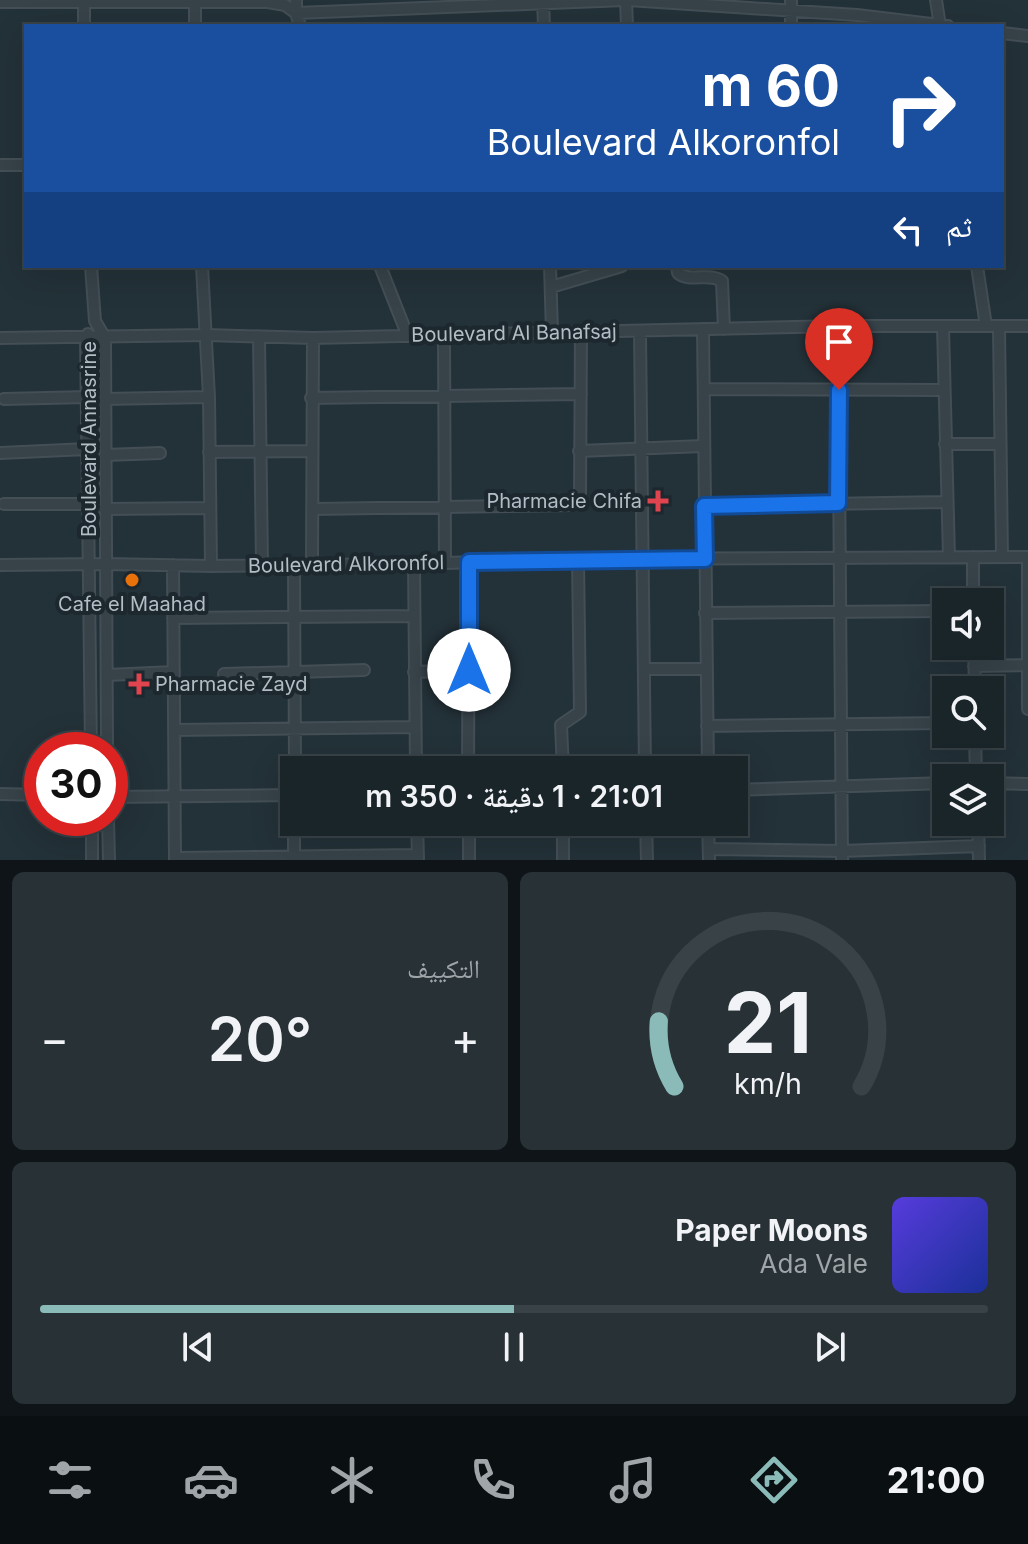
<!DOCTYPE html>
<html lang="ar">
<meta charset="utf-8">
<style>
:root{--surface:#1a252a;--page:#273136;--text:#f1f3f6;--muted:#9fa5a8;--line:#384247;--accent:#8bbbb9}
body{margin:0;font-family:Inter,"Noto Naskh Arabic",sans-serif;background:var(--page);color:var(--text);direction:rtl;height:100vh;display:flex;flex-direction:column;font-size:30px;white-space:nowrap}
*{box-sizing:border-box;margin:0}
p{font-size:26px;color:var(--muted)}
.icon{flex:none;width:44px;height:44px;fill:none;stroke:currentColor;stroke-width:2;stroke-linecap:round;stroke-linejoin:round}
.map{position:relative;height:860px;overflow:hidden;direction:ltr}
.sheet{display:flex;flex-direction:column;gap:12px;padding:12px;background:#0e1417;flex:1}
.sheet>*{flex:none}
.guide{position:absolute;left:24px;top:24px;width:980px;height:244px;border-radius:0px;box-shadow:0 8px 32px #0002,0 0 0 2px var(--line);direction:rtl;background:#1a4fa0;color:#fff;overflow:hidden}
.fabs{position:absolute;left:932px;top:588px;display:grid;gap:16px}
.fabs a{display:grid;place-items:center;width:72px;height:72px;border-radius:0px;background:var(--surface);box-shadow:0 8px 32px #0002,0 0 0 2px var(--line);font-size:40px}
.speed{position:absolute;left:24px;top:732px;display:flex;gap:16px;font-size:40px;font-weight:700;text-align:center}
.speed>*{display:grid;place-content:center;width:104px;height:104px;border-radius:50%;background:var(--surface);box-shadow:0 8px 32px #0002,0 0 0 2px var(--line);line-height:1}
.speed .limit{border:12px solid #d22;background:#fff;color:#111}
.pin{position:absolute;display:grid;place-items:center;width:68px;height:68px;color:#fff;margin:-82px -34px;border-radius:50% 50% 50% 0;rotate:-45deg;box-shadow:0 0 8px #0007}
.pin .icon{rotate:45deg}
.me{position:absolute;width:88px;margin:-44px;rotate:0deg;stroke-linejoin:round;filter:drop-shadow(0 0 6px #0008)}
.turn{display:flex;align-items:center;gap:28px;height:168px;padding:0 32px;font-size:36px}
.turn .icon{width:104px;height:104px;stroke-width:2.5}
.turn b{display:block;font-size:56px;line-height:68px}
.then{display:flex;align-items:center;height:76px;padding:0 32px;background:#0003;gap:16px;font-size:30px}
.big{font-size:60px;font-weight:600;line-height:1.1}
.sheet .card{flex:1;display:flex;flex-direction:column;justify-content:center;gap:12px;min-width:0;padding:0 28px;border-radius:12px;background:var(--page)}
.sheet .dial{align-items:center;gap:0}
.dial svg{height:208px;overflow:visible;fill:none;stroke:var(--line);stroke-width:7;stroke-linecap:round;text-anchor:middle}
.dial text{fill:var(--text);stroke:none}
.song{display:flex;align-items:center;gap:24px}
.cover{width:96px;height:96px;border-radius:12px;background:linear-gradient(135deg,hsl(250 70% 55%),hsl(230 70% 35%))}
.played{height:8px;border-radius:4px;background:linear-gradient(90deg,var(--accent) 50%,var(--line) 50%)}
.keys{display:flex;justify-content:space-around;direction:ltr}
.heat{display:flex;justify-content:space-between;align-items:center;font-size:44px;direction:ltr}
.sheet .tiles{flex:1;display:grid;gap:12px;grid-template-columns:1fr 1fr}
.card:last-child{grid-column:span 2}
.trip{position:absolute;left:280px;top:756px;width:468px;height:80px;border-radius:0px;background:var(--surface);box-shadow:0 8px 32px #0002,0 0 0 2px var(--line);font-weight:600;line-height:80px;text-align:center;direction:rtl}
.dock{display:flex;height:128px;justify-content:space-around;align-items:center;background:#0a0f11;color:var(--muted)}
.dock .icon{width:56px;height:56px}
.dock .active{color:var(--accent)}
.dock b{font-size:36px;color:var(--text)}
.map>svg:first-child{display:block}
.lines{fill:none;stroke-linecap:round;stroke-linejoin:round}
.street-casing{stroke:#434e55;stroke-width:14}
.street{stroke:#374249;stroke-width:10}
.route-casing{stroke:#114b97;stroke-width:20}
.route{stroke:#1a73e8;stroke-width:14}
.health-dot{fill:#e0444e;stroke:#1c272e;stroke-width:3}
.food-dot{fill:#e8710a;stroke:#1c272e;stroke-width:3}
.labels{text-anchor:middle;stroke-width:8;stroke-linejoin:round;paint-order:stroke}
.street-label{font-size:20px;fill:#b2bdc5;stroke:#1c272e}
.poi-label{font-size:20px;fill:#b2bdc5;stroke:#1c272e;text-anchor:end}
</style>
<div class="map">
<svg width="1028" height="860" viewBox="0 0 1028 860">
<rect width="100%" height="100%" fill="#233138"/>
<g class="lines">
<g class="street-casing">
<path id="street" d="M296,0V13L625,0
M543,0L544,26
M626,0L627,26
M628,0L857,15L948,26
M791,0V26
M936,0L940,26
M84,1V26
M0,2H268L285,5L296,13L300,26
M195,26V2
M1002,33L1028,36
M0,165H26
M91,266L95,321L105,338L107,750
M202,266L209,397L211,566
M380,266L407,334
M550,266L552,332
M677,266L678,273C690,283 709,272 722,281L724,329
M977,266L986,326
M551,287L622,266
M838,326L842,860
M943,327L949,556
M999,327L1002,557
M703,329L708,770
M640,332L645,770
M88,334L86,338L91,750
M444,334L445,562
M259,337L262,565
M0,338L206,335L313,338L838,326H1028
M704,389L944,390
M311,398L581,394
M4,399L87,397
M104,399L209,397
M945,444H1000
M579,451L703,446
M209,452L312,451
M0,453L87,449
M105,455L160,453
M4,504H89
M704,506L946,502
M104,509L210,508
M312,509L574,505L580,497L581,332
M973,557V602
M1028,557V709
M414,564L416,770
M0,565L106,564L211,566L414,564L578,559L1028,557
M173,565L175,860
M294,565L295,770
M312,565L313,338
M705,613L946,611
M173,618L414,616
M974,646L975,690
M974,666L1027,665
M644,669H706
M414,672L469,670
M224,674L364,670
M107,675L174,672
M707,726L946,723
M174,730L413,727
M975,734L976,778
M468,770L469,562
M563,770L561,725L580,712L578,559
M990,783L1028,784
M734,790L946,783
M0,794L42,795
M110,797L294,795
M92,818V860
M108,818L109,860
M417,822L418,858
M469,822V860
M646,822L647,860
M708,822L709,860
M978,822L979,860
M709,849L842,851L979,846
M175,858L418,855
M294,860V822
M563,860V822"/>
</g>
<use href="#street" class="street"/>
</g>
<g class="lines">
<g class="route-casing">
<path id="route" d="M469,670V562L705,559L704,506L838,503L839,390"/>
</g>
<use href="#route" class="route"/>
</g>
<g class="health-dot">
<path d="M654 489h8v8h8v8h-8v8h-8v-8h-8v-8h8z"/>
<path d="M135 672h8v8h8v8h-8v8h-8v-8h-8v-8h8z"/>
</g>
<circle class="food-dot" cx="132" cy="580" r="8"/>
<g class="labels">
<g class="street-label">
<text transform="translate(514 333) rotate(-1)" y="7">Boulevard Al Banafsaj</text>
<text transform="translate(89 439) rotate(-90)" y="7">Boulevard Annasrine</text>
<text transform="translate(346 564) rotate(-1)" y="7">Boulevard Alkoronfol</text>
</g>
<g class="poi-label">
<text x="642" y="508">Pharmacie Chifa</text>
<text x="132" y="611" text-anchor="middle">Cafe el Maahad</text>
<text x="155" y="691" text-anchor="start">Pharmacie Zayd</text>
</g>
</g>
</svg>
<div class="fabs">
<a><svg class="icon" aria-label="sound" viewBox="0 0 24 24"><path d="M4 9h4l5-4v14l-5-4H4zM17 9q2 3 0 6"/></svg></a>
<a><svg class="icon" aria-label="search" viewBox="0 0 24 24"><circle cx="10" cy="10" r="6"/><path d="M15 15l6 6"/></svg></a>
<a><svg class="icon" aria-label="layers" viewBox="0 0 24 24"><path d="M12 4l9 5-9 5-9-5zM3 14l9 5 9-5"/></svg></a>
</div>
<div class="speed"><div class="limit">30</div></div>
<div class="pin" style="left:839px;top:390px;background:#d93025"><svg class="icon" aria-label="arrive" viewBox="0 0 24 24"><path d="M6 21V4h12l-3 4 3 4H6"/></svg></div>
<svg class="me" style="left:469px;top:670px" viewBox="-20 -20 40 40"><circle r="19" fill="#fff"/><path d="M0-13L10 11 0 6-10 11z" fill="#1a73e8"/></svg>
<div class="trip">21:01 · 1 دقيقة · 350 m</div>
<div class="guide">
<div class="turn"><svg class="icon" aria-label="right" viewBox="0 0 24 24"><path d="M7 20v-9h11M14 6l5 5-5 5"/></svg><div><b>60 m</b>Boulevard Alkoronfol</div></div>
<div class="then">ثم<svg class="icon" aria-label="left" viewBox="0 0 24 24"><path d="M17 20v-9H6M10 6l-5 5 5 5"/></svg></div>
</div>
</div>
<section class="sheet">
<div class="tiles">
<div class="card dial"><svg viewBox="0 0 100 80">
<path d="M14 69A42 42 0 1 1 86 69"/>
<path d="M14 69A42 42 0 0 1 8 44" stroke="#8bbbb9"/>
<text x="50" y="56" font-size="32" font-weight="700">21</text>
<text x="50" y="72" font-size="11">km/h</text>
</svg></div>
<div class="card"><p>التكييف</p>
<div class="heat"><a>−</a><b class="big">20°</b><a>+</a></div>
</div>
<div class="card">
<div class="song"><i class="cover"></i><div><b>Paper Moons</b><p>Ada Vale</p></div></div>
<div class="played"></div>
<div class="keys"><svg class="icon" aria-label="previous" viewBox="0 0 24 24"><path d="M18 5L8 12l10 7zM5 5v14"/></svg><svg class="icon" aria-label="pause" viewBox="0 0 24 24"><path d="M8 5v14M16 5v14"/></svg><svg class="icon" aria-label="next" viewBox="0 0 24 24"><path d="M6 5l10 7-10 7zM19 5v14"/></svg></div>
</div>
</div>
</section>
<nav class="dock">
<b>21:00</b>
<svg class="icon active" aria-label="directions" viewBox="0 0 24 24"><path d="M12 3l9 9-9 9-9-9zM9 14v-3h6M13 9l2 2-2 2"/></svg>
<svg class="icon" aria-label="music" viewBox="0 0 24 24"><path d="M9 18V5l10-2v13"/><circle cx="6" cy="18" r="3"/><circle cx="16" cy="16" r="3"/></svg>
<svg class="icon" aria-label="phone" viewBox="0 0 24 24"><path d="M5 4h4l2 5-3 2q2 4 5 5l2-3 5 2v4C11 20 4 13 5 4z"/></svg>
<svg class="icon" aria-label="climate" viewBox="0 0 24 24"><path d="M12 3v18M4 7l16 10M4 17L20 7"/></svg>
<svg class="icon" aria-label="car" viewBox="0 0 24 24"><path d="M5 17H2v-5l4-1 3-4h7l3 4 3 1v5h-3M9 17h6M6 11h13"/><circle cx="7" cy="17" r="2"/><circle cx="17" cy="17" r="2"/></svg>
<svg class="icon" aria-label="filters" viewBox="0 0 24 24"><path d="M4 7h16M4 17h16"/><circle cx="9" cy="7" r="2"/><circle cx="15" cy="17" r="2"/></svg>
</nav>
